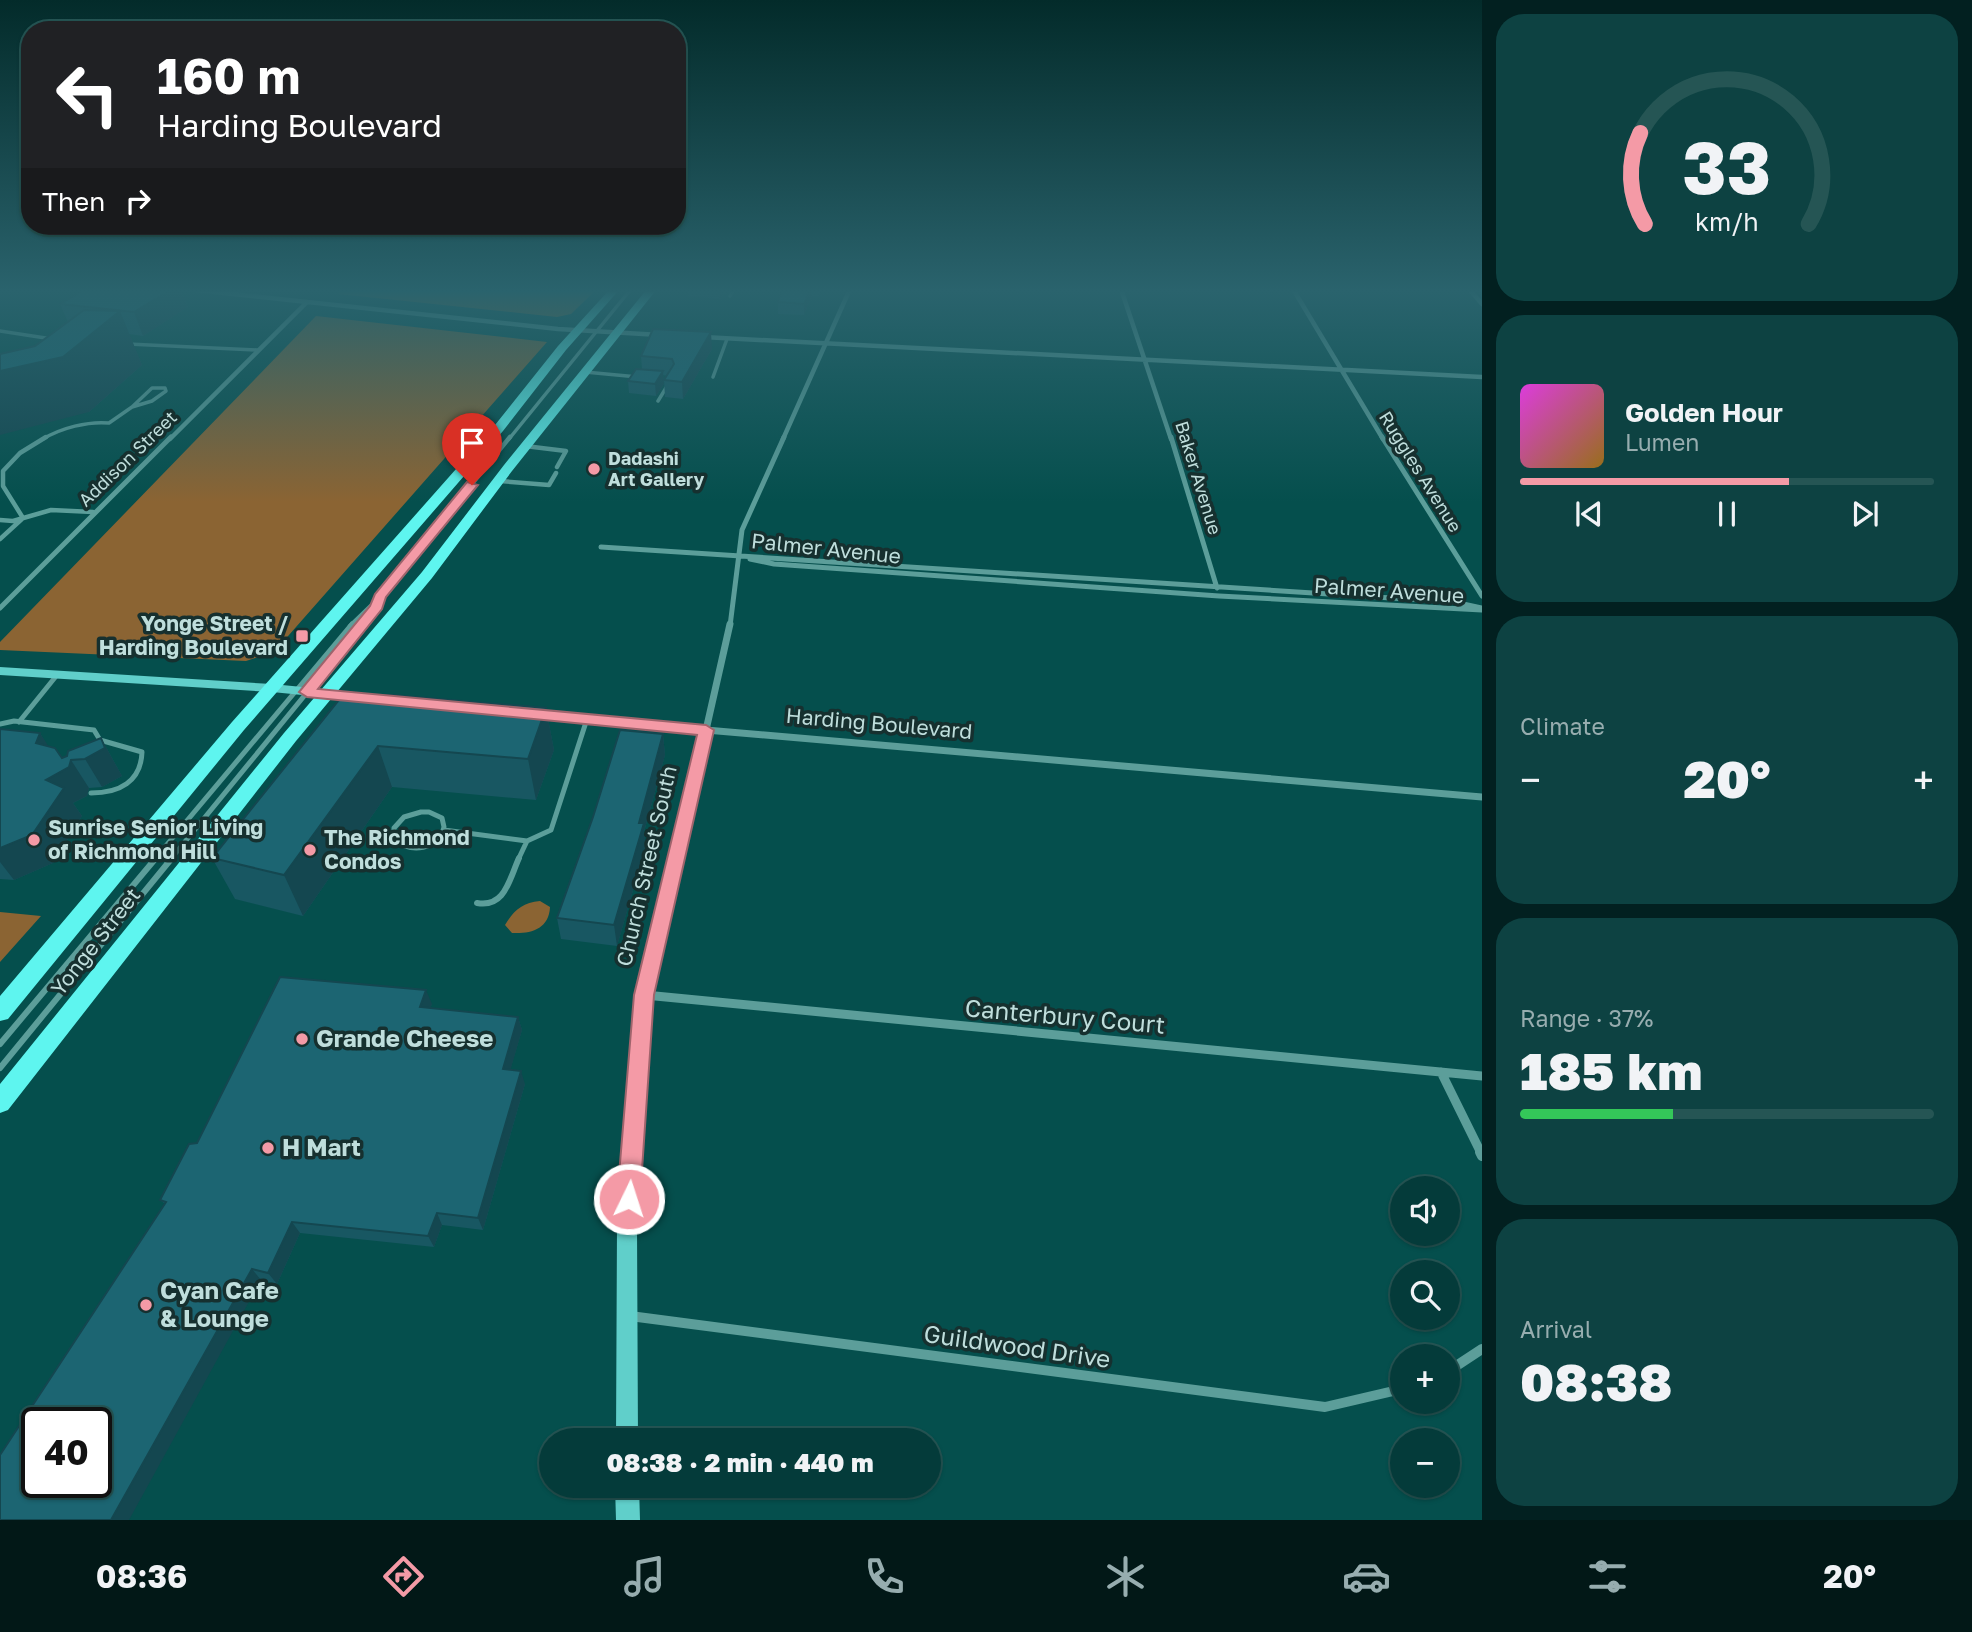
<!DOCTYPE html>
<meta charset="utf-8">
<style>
:root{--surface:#043b3a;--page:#0d4242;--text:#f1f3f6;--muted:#97adaf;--line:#255554;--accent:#f49aa6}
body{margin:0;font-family:"Golos Text",sans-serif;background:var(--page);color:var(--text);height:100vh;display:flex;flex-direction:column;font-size:26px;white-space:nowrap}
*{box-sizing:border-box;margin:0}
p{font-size:23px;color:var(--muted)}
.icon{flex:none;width:38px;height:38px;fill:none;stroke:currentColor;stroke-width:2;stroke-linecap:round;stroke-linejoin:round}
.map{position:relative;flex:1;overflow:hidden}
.drawer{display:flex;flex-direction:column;gap:14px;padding:14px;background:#022020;width:490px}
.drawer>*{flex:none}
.top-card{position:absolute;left:21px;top:21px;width:665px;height:214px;border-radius:28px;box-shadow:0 2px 5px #0004,0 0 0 2px var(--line);background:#202124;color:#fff;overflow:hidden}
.fabs{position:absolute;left:1390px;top:1176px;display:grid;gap:14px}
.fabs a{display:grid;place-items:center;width:70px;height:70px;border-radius:50%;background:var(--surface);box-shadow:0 2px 5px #0004,0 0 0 2px var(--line);font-size:35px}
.speed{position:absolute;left:21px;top:1407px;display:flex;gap:14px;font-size:35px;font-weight:700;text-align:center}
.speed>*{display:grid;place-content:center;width:91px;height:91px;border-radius:50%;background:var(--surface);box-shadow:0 2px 5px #0004,0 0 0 2px var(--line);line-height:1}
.speed .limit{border:4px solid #111;border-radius:10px;background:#fff;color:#111}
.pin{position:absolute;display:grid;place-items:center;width:60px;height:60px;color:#fff;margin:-72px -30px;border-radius:50% 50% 50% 0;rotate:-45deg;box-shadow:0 0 7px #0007}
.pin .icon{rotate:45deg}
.me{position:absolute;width:77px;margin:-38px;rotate:4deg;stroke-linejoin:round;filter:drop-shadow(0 0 5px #0008)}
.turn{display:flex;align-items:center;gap:24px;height:147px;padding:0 21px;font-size:32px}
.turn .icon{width:91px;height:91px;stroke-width:2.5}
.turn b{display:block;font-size:49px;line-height:60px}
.then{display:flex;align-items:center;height:66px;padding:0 21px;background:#0003;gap:14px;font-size:26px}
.big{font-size:52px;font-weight:800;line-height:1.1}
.drawer .card{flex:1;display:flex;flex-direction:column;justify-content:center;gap:10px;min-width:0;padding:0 24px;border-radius:28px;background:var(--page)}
.drawer .dial{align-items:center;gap:0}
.dial svg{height:182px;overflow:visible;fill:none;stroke:var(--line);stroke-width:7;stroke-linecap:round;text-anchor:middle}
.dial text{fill:var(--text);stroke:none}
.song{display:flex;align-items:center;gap:21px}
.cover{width:84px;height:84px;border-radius:10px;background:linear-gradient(135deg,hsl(300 70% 55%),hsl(40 70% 35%))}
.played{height:7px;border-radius:4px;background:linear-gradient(90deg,var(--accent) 65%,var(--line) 65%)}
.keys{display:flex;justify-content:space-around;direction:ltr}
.heat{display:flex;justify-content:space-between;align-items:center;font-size:38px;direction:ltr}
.charge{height:10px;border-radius:5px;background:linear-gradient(90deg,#34c759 37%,var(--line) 0)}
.trip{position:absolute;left:539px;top:1428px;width:402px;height:70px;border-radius:35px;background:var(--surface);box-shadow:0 2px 5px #0004,0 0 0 2px var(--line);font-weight:800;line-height:70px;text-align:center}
.tabs{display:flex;height:112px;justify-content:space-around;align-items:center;background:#021817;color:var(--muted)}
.tabs .icon{width:49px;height:49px}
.tabs .selected{color:var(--accent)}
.tabs b{font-size:32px;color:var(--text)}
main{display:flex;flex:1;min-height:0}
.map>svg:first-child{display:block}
.green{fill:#8b6433}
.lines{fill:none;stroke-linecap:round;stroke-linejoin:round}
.lane-far3{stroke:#5c9e9a;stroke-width:3.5}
.lane-far2{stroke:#5c9e9a;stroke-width:4.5}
.lane-far1{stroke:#5c9e9a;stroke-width:5}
.lane{stroke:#5c9e9a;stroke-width:6}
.street-far4{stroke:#5c9e9a;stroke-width:4.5}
.street-far3{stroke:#5c9e9a;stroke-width:5}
.street-far2{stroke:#5c9e9a;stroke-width:7}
.street-far1{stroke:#5c9e9a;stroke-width:9}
.street{stroke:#5c9e9a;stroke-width:10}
.secondary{fill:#60cfca;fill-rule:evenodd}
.primary{fill:#5ef5ef;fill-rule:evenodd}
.wall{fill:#185762}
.shaded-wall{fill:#144750}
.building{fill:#1c6572;stroke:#144750;stroke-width:2;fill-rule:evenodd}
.route{fill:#f49aa6;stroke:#9f646c;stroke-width:2}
.poi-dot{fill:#f49aa6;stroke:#16302f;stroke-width:2.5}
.labels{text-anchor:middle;stroke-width:7;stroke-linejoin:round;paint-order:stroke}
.far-street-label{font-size:18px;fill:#bfdedc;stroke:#16302f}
.far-poi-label{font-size:18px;font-weight:bold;fill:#bfdedc;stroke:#16302f;text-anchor:start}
.street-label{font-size:21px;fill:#bfdedc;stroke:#16302f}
.poi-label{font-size:21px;font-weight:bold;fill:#bfdedc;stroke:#16302f;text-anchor:start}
.near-street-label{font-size:24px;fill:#bfdedc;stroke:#16302f}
.near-poi-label{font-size:24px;font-weight:bold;fill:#bfdedc;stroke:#16302f;text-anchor:start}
</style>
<main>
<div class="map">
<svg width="1482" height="1520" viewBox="0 0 1482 1520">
<rect width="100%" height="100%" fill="#054f4d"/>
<path class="green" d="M344,289H597L571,314L557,317L338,294Z
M316,316L547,342L274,652L246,661L0,650V642Z
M540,901L550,907C549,929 531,934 512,933L505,925C514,910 522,903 540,901Z
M0,912L41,916L0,962Z"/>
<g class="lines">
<path class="lane-far3" d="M730,296L734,289
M0,331L52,339
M128,344L257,350
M585,372L638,377
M713,377L727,339
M152,388H165L166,391L152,401L132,407Z
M658,401L669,383
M43,439C61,428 88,421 109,423L132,407
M509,439L631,289"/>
<path class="lane-far2" d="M525,446L566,451L557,467
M500,481L549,485L556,473
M0,520L13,521L51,510L93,512
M0,539L23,518L3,486V471L20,453L46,437
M350,626L380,597L510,437
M362,626L377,607L380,597"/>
<path class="lane-far1" d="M19,722L57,675
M0,724L14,721L94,730L100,740L96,745
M91,793C119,793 141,782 142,752L100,740
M421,812H429L442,818L444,827C438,851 411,853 394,840V828L404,817Z
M444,830L527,841L551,830L587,719
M154,860L352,624
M170,860L363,624
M518,860L527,841"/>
<path class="lane" d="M477,903C505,908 509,880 519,858
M0,1044L156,858
M0,1068L172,858"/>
<path class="street-far4" d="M187,289L558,329L660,335
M1121,289L1171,439
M1293,289L1383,439
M1469,289L1482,304
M703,337L1482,377
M170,439L307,302
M783,439L850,289"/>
<path class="street-far3" d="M1171,437L1217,588
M1382,437L1482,596
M601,547L1454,602L1482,608
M750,559L774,564L1219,596L1482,610
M0,608L171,437
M730,626L742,530L784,437"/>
<path class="street-far2" d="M730,624L706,730L1482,797"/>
<path class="street-far1" d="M645,995L1482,1076
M1441,1072L1481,1153"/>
<path class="street" d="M1480,1152L1482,1156
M630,1316L1325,1407L1402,1389
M1447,1372L1482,1349"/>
<path class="secondary" d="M0,667L272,684L363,693L370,697L363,701L272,692L0,675Z
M530,709L706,725L713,730L653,995L637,1225L638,1440H616L617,1225L635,995L698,734L525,717L523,714L525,711Z
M615,1486H639L640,1520H616Z"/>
<path class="primary" d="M610,289H620L566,350L503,431L244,730L8,1019L0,1021V996L232,722L495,425L558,346Z
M647,289H657L512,471L432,578L296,741L8,1110L0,1113V1084L284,733L422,572L504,465Z"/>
</g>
<path class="wall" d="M86,289H181L188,307L143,336L129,334L142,365L89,412L35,346L68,322L60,304Z
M688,289H727L720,299L688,296Z
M782,289H821L819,296H812L804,315L778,314V302Z
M712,349L683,399L665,397L664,380L667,376L663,375L664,384L656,396L629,393L628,381L642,369L641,356Z
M345,696L546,708L554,750L536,800L392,787L303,916L235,899L212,858Z
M0,729L40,733L48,747L62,758L101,738L122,776L102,787L89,788L87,796L73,803L82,816L53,863L14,880L0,879Z
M663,734L665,755L644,832L646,845L617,946L561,939L557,918Z
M432,1004L430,1008L518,1017L522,1030L510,1070L525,1084L483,1230L442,1225L434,1247L300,1233L277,1284L261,1280L165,1204L160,1200L197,1143Z"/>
<path class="shaded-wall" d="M172,289H181L188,307L143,336L134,312Z
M720,289H727L720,299Z
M810,289H812V296L804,315V304Z
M120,311L142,365L89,412L0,435V371Z
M711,332L712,349L683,399L682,382Z
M663,371L664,384L656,396L655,384Z
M546,708L554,750L536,800L528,759Z
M40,733L58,761L36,743Z
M663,734L665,755L644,832L646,845L617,946L614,925L639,823Z
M101,738L122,776L102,787L85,759Z
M378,746L392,787L303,916L284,875Z
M71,760L89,788L87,796L73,803L82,816L53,863L14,880L0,862V848L46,780Z
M426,990L432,1004L426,1020L420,1007Z
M518,1017L522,1030L507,1082L503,1069Z
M521,1071L525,1084L483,1230L478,1218Z
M437,1213L442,1225L434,1247L428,1236Z
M292,1222L300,1233L277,1284L268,1273Z
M252,1269L261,1280L129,1520H111Z"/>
<path class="building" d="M86,289H172L134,312L60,304Z
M782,289H810L804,304L778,302Z
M84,310L120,311L63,357L0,371V354L35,346Z
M653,329L711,332L682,382L664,380L674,364L672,359L641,356Z
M636,369L663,371L655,384L628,381Z
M393,695L546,708L528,759L378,746L284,875L212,858L338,701L345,696Z
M0,729L40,733L36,743L55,748L62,758L67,756L68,751L101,738L105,748L85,759L71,760L69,767L46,780L64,788L32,835L0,848Z
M620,730L663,734L639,823H644L614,925L557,918L593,817Z
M280,977L426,990L420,1007L518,1017L503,1069L521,1071L478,1218L437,1213L428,1236L292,1222L268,1273L252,1269L111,1520H0V1455L166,1202L160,1200L189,1144L197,1143ZM37,1423H96V1482H37Z"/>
<linearGradient id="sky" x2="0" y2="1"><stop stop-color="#032b2a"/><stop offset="0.58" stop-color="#2a636d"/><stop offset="1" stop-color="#2a636d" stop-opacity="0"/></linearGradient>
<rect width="1482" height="502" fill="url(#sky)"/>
<path class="route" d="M467,482L478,485L386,597L382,609L318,689L706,725L714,730L654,995L640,1199L637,1207L629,1210L621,1207L617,1199L634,995L697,735L307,697L299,692L370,606L375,594Z"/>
<g class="poi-dot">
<circle cx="594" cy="469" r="7"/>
<rect x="295" y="629" width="14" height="14" rx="3.5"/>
<circle cx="34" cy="840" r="7"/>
<circle cx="310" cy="850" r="7"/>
<circle cx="302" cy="1039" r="7"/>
<circle cx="268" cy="1148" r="7"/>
<circle cx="146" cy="1305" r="7"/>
</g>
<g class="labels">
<g class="far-street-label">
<text transform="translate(128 459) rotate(-44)" y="6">Addison Street</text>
<text transform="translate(1420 472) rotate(58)" y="6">Ruggles Avenue</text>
<text transform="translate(1198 478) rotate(73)" y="6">Baker Avenue</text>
</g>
<g class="far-poi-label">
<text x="608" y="465">Dadashi<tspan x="608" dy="21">Art Gallery</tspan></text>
</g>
<g class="street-label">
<text transform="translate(826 549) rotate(6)" y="7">Palmer Avenue</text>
<text transform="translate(1389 591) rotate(4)" y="7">Palmer Avenue</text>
<text transform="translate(879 724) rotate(5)" y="7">Harding Boulevard</text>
<text transform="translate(647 866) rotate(-77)" y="7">Church Street South</text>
<text transform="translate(96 942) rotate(-52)" y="7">Yonge Street</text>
</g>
<g class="poi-label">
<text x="288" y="631" text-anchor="end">Yonge Street /<tspan x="288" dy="24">Harding Boulevard</tspan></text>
<text x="48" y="835">Sunrise Senior Living<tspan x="48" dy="24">of Richmond Hill</tspan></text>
<text x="324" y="845">The Richmond<tspan x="324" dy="24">Condos</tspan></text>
</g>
<g class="near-street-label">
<text transform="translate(1065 1017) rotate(5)" y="8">Canterbury Court</text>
<text transform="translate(1017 1347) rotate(8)" y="8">Guildwood Drive</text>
</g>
<g class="near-poi-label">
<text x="316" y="1047">Grande Cheese</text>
<text x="282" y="1156">H Mart</text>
<text x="160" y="1299">Cyan Cafe<tspan x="160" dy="28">&amp; Lounge</tspan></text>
</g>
</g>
</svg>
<div class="fabs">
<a><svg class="icon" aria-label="sound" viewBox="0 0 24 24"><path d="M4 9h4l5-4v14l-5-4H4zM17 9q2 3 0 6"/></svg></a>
<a><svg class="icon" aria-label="search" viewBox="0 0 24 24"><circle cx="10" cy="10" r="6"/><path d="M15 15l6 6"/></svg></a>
<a>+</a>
<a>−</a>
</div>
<div class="speed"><div class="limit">40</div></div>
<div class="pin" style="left:472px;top:485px;background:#d93025"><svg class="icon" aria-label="arrive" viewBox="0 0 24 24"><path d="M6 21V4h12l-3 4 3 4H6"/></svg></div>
<svg class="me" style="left:629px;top:1199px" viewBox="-20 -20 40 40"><circle r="17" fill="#f49aa6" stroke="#fff" stroke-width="3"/><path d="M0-11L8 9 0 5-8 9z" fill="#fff"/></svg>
<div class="trip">08:38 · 2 min · 440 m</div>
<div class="top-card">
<div class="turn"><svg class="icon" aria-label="left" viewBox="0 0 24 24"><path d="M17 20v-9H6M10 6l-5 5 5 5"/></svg><div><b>160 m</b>Harding Boulevard</div></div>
<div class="then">Then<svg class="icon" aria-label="right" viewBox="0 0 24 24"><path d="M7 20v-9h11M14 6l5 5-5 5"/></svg></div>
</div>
</div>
<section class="drawer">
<div class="card dial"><svg viewBox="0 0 100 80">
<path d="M14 69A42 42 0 1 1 86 69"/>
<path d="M14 69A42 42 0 0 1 12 29" stroke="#f49aa6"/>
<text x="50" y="56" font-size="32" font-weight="700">33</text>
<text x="50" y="72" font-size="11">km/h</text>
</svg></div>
<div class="card">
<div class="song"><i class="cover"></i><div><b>Golden Hour</b><p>Lumen</p></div></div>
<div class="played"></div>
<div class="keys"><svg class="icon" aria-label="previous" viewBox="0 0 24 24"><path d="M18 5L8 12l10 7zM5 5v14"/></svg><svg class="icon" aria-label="pause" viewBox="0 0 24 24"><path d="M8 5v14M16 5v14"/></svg><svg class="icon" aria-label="next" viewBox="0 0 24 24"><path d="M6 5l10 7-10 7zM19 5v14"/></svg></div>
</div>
<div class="card"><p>Climate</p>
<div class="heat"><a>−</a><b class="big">20°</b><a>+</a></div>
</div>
<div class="card"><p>Range · 37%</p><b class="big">185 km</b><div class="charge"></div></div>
<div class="card"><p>Arrival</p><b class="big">08:38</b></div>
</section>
</main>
<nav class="tabs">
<b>08:36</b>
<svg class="icon selected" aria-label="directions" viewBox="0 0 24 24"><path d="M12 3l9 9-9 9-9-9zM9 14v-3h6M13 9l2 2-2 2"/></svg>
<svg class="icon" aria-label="music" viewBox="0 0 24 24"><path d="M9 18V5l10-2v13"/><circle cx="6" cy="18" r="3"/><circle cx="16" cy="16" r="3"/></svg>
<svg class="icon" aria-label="phone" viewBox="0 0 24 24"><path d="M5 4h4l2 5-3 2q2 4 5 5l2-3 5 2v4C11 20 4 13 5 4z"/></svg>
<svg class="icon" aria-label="climate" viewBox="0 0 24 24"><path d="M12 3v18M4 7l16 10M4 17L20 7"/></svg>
<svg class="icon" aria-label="car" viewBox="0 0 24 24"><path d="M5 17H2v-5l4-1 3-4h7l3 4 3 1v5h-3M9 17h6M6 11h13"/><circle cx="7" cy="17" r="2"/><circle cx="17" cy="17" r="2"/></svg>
<svg class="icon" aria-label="filters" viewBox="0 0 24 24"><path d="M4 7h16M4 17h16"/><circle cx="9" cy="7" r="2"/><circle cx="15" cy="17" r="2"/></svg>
<b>20°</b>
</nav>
